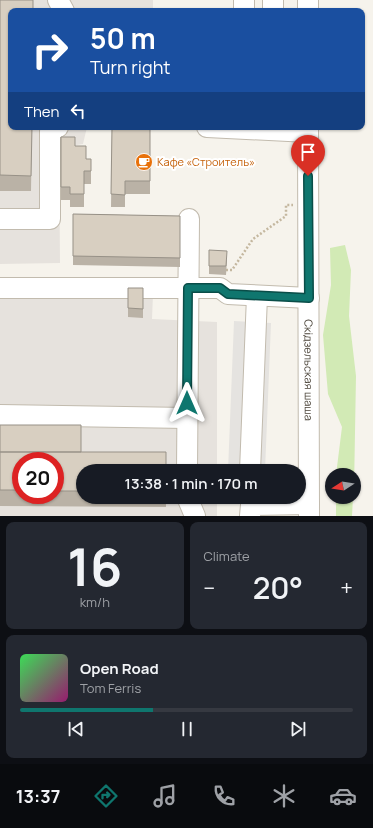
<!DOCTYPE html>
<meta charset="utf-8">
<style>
:root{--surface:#171b24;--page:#242831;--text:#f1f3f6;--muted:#9ea1a6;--line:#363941;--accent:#0f766e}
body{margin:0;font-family:Manrope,sans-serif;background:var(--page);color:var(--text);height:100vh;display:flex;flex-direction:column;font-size:15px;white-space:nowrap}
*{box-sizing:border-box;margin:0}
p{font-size:13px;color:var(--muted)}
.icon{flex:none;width:22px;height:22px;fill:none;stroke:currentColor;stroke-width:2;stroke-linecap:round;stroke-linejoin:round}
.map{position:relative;height:516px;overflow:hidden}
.panel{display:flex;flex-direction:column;gap:6px;padding:6px;background:#0d0f14;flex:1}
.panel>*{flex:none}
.hud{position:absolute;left:8px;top:8px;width:357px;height:122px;border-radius:8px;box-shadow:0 1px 3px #0004;background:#1a4fa0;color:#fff;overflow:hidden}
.needle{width:26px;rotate:258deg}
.fabs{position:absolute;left:325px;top:468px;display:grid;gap:8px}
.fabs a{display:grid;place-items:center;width:36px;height:36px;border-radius:50%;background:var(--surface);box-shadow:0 1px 3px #0004;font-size:20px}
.speed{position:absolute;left:12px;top:452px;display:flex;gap:8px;font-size:20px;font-weight:700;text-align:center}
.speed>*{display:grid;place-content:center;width:52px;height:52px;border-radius:50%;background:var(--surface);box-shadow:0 1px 3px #0004;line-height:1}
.speed .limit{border:6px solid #d22;background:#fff;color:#111}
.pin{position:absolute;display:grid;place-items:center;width:34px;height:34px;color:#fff;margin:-41px -17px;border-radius:50% 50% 50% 0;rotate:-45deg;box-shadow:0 0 4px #0007}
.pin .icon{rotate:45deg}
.me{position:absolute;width:44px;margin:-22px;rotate:0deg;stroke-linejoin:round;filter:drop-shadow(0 0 3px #0008)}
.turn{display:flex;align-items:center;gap:14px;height:84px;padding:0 16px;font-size:18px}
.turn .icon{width:52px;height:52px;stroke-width:2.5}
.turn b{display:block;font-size:28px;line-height:34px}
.then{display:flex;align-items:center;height:38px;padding:0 16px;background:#0003;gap:8px;font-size:15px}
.big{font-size:30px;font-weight:600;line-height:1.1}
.panel .card{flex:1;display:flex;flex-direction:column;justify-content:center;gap:6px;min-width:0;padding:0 14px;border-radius:8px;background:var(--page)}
.panel .dial{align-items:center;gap:0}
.dial b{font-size:52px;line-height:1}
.song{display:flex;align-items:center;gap:12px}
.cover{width:48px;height:48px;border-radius:6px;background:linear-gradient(135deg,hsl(130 70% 55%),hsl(320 70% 35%))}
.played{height:4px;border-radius:2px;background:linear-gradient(90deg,var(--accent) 40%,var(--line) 40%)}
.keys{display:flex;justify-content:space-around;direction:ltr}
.heat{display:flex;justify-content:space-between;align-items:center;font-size:22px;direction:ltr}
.panel .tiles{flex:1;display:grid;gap:6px;grid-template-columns:1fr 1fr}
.card:last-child{grid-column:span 2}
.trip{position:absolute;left:76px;top:464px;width:230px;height:40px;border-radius:20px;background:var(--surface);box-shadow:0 1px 3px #0004;font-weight:600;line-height:40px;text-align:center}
.menu{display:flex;height:64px;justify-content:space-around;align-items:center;background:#090b0e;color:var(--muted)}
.menu .icon{width:28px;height:28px}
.menu .current{color:var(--accent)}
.menu b{font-size:18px;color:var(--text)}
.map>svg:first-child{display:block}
.industrial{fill:#e6e2dd;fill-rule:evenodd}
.green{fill:#d2eab5}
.parking{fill:#e5e3e0}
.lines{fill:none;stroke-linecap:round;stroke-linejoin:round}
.minor-casing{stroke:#c2bbae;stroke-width:22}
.path{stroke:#c4b79f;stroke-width:2.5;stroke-dasharray:2 2;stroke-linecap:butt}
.minor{stroke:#fff;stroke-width:20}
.wall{fill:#bab2a6;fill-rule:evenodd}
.building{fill:#d8cfc1;stroke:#979187}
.route-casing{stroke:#0a4d48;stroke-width:10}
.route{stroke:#0f766e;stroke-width:7}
.labels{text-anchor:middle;stroke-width:4;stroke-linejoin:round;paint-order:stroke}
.food-label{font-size:11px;fill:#c56008;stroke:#fff;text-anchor:start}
.street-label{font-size:11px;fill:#4b4439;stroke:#fff}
</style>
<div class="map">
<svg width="373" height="516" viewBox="0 0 373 516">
<rect width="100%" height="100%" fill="#f6f3ec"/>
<path class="industrial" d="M0,0H153V11H11V127H87L83,144L59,148L60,263L0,264Z
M153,294L152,319L217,322V471H83V497H217V516H0V297ZM21,461H55V495H21Z"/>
<path class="green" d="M345,245L351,270L349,316L356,376L354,489V475H336L342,427L328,394L323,335L331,285L330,248Z
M336,497H353L352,516H336Z"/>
<path class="parking" d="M234,321L271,323L265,471H228Z"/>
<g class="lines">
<g class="minor-casing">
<g id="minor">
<path d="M58,0L64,11"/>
<path d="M244,0V11"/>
<path d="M273,0V11"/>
<path d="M308,0V11"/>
<path d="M207,127L308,132"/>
<path id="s1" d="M308,127L309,516"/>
<path d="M0,219H50V131L58,127"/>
<path d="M0,288H220L228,294L309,298"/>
<path d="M0,415L187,418"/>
<path d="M187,471L189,219"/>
<path d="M250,471L257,296"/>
<path d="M187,497L195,516"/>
<path d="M250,516L251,505L309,504"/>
</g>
</g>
<path class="path" d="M226,270H232L253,239L286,216V205H293"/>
<use href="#minor" class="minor"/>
</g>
<path class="wall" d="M0,0L32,127L31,191H0Z
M112,127H150V194H125V207H111Z
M61,137L75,146L86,159H91V184H84V207H70V200H61Z
M73,214L180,216V267L73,265Z
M227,260L226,275L209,274V266Z
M128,288H143V318L128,317Z
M0,425L81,452L83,471V497H166V507L0,506ZM21,461H55V495H21Z"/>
<path class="building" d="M0,0H33V11H11V127H32L31,176L0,175Z
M112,127H150V181H125V195L111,194Z
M61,137H75V146H86V159H91V171H84V194H70V187H61Z
M73,214L180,216V258L73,256Z
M209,250L227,251L226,266H209Z
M128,288H143V309L128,308Z
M0,425H81V452H0Z
M0,452H166V471H83V491H55V461H21V490H0Z"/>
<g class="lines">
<g class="route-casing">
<path id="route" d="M187,403L188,288H220L228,294L309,298L308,176"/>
</g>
<use href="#route" class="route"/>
</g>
<defs>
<g id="cafe-disc" transform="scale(0.9)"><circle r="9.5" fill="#e8710a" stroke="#fff"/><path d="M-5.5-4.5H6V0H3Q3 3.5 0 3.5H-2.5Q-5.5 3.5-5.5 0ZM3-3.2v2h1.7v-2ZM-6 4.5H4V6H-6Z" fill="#fff"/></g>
</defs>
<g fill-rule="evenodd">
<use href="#cafe-disc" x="144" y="162"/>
</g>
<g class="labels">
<g class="food-label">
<text x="157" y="166">Кафе «Строитель»</text>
</g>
<g class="street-label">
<text dy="4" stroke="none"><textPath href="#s1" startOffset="243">Скідзельская шаша</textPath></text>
</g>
</g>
</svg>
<div class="fabs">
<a><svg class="needle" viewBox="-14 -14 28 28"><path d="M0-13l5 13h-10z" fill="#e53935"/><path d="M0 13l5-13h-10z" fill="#9ea1a6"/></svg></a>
</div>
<div class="speed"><div class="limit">20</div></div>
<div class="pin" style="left:308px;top:176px;background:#d93025"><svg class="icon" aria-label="arrive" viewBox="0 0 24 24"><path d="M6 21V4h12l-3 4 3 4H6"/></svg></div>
<svg class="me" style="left:187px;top:403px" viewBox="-20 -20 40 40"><path d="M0-17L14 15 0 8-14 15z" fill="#0f766e" stroke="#fff" stroke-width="4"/></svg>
<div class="trip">13:38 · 1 min · 170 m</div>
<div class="hud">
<div class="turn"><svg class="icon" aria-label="right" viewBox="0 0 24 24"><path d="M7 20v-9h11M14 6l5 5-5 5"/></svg><div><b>50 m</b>Turn right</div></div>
<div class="then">Then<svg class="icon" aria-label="left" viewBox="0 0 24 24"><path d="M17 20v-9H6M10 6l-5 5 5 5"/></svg></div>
</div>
</div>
<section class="panel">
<div class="tiles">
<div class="card dial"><b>16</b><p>km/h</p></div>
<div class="card"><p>Climate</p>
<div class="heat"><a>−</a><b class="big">20°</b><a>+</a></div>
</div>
<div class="card">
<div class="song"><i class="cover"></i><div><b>Open Road</b><p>Tom Ferris</p></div></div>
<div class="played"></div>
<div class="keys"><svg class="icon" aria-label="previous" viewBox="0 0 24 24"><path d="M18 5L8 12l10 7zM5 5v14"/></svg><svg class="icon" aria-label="pause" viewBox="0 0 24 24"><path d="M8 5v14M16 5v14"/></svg><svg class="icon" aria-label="next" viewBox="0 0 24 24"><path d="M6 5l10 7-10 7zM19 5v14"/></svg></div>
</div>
</div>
</section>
<nav class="menu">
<b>13:37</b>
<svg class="icon current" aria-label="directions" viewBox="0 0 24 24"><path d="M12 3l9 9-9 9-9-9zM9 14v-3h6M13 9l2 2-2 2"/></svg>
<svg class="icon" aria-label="music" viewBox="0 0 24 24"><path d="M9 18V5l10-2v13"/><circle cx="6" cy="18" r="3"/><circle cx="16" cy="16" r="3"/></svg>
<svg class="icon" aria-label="phone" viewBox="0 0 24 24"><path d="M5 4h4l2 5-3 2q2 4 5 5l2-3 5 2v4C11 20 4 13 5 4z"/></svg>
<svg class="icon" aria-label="climate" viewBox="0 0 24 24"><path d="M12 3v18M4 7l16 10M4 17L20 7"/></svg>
<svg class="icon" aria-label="car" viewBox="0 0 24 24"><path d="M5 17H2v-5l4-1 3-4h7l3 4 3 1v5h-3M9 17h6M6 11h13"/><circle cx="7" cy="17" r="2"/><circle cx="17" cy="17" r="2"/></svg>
</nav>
